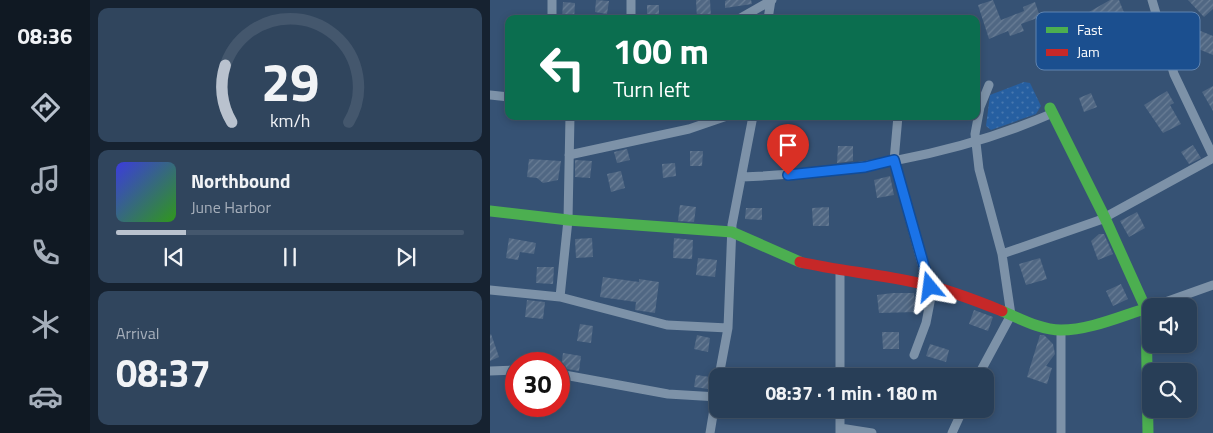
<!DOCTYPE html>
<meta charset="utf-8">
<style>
:root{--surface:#283e57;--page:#30455d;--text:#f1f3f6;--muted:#a5aeba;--line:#44576d;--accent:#b9c2ce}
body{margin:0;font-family:"Titillium Web",sans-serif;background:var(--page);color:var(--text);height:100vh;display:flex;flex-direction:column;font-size:19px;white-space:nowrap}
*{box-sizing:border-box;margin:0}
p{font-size:16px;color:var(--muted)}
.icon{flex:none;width:28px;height:28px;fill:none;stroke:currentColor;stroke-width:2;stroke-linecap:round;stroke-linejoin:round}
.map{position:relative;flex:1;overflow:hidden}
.panel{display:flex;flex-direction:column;gap:8px;padding:8px;background:#162230;width:400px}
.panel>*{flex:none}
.guide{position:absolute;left:15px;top:15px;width:475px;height:105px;border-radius:10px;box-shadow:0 2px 8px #0003,0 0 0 1px var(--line);background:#0b6e4f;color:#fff;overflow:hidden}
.buttons{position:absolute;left:652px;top:298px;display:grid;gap:10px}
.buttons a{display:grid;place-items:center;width:55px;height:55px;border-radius:10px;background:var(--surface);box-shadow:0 2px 8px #0003,0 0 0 1px var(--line);font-size:25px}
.speed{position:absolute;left:15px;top:352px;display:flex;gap:10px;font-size:25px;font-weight:700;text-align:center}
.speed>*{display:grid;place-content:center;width:65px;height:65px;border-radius:50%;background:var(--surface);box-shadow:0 2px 8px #0003,0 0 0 1px var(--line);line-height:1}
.speed .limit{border:8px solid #d22;background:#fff;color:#111}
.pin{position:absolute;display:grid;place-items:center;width:42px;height:42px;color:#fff;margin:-51px -21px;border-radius:50% 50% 50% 0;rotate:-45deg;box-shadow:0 0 5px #0007}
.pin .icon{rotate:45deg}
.me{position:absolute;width:55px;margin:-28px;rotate:344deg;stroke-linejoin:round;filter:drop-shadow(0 0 4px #0008)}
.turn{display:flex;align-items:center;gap:18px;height:105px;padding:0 25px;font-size:22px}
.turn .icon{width:65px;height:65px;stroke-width:2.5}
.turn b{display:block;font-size:35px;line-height:42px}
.big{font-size:38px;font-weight:700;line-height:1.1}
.panel .tile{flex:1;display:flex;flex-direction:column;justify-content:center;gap:8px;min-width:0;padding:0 18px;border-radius:10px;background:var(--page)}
.panel .dial{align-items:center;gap:0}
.dial svg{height:130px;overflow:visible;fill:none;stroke:var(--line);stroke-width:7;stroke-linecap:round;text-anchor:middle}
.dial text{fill:var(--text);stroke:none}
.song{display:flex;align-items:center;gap:15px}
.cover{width:60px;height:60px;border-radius:8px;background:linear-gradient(135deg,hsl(240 70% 55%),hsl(110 70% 35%))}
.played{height:5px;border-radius:2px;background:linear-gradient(90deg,var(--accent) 20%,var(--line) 20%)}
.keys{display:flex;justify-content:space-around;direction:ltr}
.trip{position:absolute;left:219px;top:368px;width:285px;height:50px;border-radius:10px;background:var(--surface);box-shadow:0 2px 8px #0003,0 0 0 1px var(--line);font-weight:700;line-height:50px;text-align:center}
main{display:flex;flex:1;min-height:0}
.tabs{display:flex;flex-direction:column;width:90px;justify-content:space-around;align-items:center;background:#101923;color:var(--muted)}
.tabs .icon{width:35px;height:35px}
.tabs .selected{color:var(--accent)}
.tabs b{font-size:22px;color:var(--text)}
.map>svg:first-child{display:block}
.green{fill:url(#green-dots)}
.building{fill:url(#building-hatch)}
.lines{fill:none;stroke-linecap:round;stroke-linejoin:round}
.street{stroke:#7d92a8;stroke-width:9}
.fast{stroke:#4caf50;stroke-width:11}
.jam{stroke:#c62828;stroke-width:11}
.route-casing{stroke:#114b97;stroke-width:12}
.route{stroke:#1a73e8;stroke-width:9}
.key{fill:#1b4f8f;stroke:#5f84b1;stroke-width:1}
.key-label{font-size:14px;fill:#fff}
</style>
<main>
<nav class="tabs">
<b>08:36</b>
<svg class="icon selected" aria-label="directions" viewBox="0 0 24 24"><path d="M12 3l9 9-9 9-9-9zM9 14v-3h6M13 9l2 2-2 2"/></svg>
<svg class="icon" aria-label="music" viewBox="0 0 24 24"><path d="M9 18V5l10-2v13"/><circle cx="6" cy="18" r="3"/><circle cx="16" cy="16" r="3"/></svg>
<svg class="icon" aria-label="phone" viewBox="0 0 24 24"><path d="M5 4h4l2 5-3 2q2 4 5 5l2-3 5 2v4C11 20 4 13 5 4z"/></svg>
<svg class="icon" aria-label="climate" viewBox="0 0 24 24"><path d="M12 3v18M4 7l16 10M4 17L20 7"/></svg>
<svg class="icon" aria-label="car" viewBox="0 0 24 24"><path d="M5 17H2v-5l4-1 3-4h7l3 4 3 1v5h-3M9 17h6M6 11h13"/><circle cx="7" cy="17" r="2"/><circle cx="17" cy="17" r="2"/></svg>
</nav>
<section class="panel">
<div class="tile dial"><svg viewBox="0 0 100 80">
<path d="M14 69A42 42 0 1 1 86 69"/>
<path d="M14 69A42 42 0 0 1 10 34" stroke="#b9c2ce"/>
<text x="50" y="56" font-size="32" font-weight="700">29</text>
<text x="50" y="72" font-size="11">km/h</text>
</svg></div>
<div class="tile">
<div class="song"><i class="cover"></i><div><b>Northbound</b><p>June Harbor</p></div></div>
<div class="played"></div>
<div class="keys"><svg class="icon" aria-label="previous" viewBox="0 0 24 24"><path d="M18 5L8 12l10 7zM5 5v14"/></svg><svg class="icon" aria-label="pause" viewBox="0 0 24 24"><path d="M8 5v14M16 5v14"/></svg><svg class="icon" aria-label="next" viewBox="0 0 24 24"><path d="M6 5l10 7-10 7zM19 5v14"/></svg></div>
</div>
<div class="tile"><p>Arrival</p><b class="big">08:37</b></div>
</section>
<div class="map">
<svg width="723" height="433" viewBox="0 0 723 433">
<defs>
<pattern id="green-dots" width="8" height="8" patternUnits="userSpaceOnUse" patternTransform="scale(1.25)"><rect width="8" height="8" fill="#265fa1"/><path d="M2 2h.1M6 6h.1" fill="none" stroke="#4777af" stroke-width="1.8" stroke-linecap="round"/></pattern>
<pattern id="building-hatch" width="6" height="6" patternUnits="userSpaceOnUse" patternTransform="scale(1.25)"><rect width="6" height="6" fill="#506783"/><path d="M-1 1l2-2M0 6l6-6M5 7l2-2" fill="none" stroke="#6a7e96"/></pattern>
</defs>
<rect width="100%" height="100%" fill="#365274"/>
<path class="green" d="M534,82L540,83L551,106L546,114L501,130L496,126L500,95Z"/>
<path class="building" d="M106,0L119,1L117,14L105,12Z
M206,0H220L221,17L207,18Z
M237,0H261L262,4L235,8V1Z
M503,0L511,20L534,11L533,7L545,2L550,17L531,24L534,31L520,36L518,31L499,39L488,5Z
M620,0H629L635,15L599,31L592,16Z
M698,0H723V9L714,17Z
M73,2L85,3L84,19H72Z
M157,5H169V19H157Z
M708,30L723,36V55L701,46Z
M723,86V111L712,92Z
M677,91L684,103L680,105L691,124L673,133L654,105Z
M601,93L607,107L594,112L589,98Z
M703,145L711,158L699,164L691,152Z
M348,146H363V161L347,163Z
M137,149L140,160L127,163L124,152Z
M200,151H213L212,166H200Z
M39,159L71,161L68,180L53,183L47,178L37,177Z
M85,160L102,161L100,178L85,177Z
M185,163L186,176L173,178L172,164Z
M131,171L135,188L121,192L117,174Z
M400,176L404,195L387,198L384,180Z
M190,205L206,207L204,222L188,221Z
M339,207V226H323L322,208Z
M256,208H272V220L255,219Z
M647,212L655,228L639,237L630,221Z
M609,234H614L623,254L608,260L601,241Z
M19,238L46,243L44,254L30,252L28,260L16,258Z
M102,238L103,257L86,258L85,239Z
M184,238L203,240L202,259L183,258Z
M208,258L227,260L225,277L206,275Z
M550,258L557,279L536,285L529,264Z
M47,267H64L63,284L46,283Z
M113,277L149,282V279L169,282L165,313L145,310L146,302L110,297Z
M631,284L638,299L623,306L616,291Z
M403,293H424L426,312L389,313L387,295Z
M37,300L55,302L53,319L35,317Z
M484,310L503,317L498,331L479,324Z
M90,324L103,326L101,343L87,341Z
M392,332H409V349H393Z
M1,334L9,357L0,361V335Z
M207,335L220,338L218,352L204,349Z
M550,335H554L563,344L565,354L556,366L562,368L557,384L537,377Z
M440,344L459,350L456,362L436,356Z
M73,353L91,356L89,371L71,368Z
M206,375L220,377L218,389L204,387Z"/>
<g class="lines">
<path class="street" d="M62,0V19
M141,0V19
M662,0L684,74L723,156
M249,19L282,0
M278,19L281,0
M0,95L19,97
M408,116L404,161L441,297L436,323L424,355
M79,155L199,129L237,116
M252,177C358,173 465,156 563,113
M512,254L610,220L723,158
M0,290L70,297L177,325L238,328
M70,297L78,220L80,116
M664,306L723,285
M571,330V433
M0,371L26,370
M69,374L178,394L228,397
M229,376L238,328L242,225L263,116
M350,376V271
M488,376L521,315L512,254L489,169L485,134L490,107L499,85
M350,428L382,433
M220,433L228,385
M350,433V409
M462,433L473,409"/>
<path class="fast" d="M560,108L615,218L656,309L658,433
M0,211L78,220L242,232L310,262
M512,311C531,319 551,330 571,330C601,330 633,315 661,307"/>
<path class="jam" d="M310,262C349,271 389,274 428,283C457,289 485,300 512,311"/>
</g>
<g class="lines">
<g class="route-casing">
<path id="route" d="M298,175L375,167L404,160L440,287"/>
</g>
<use href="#route" class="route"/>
</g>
<rect x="546" y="12" width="164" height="58" rx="8" class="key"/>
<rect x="556" y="27" width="22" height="6" fill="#4caf50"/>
<rect x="556" y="49" width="22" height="7" fill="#c62828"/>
<g class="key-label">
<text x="587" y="35">Fast</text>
<text x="587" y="57">Jam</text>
</g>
</svg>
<div class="buttons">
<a><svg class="icon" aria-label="sound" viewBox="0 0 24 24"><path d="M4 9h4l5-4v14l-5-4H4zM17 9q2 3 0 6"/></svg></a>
<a><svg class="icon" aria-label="search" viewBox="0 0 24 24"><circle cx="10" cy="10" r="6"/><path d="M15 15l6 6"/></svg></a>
</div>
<div class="speed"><div class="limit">30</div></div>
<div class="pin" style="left:298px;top:175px;background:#d93025"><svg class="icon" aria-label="arrive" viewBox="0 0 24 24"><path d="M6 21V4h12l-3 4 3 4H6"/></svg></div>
<svg class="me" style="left:440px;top:287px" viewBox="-20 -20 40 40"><path d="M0-17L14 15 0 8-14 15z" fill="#1a73e8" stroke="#fff" stroke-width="4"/></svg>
<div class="trip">08:37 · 1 min · 180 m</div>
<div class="guide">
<div class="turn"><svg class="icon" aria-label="left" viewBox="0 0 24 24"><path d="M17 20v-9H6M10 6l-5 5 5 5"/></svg><div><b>100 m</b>Turn left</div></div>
</div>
</div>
</main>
